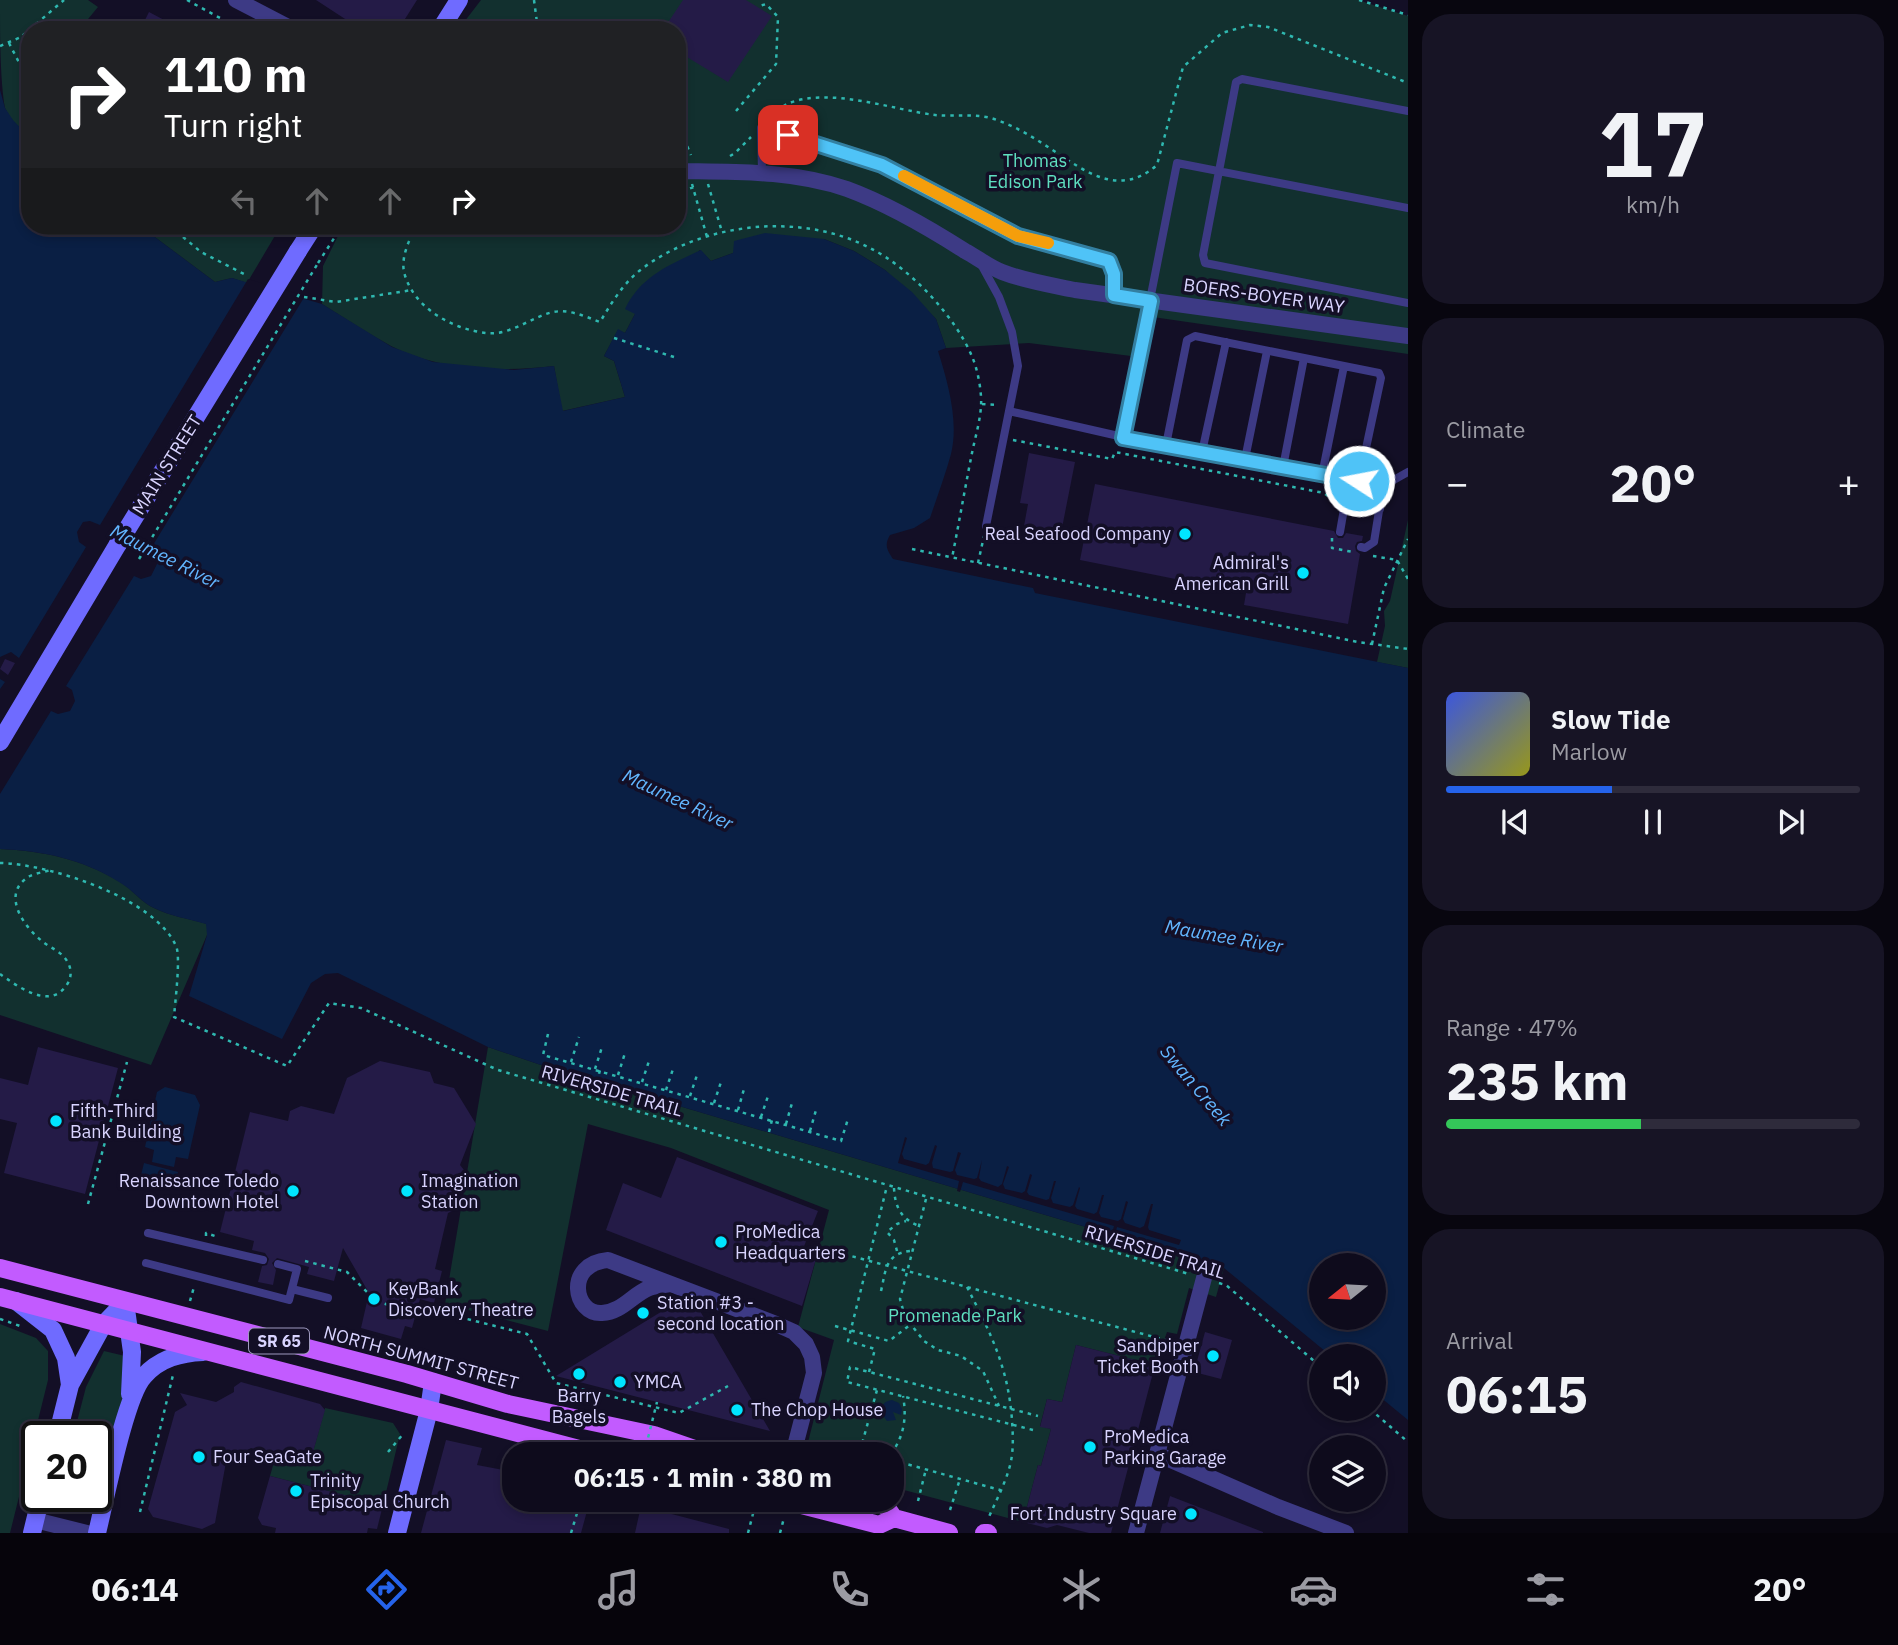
<!DOCTYPE html>
<meta charset="utf-8">
<style>
:root{--surface:#0e0b1c;--page:#171425;--text:#f1f3f6;--muted:#9b9ba3;--line:#2e2b3b;--accent:#2563eb}
body{margin:0;font-family:"IBM Plex Sans",sans-serif;background:var(--page);color:var(--text);height:100vh;display:flex;flex-direction:column;font-size:26px;white-space:nowrap}
*{box-sizing:border-box;margin:0}
p{font-size:23px;color:var(--muted)}
.icon{flex:none;width:38px;height:38px;fill:none;stroke:currentColor;stroke-width:2;stroke-linecap:round;stroke-linejoin:round}
.map{position:relative;flex:1;overflow:hidden}
.details{display:flex;flex-direction:column;gap:14px;padding:14px;background:#08060f;width:490px}
.details>*{flex:none}
.guide{position:absolute;left:21px;top:21px;width:665px;height:214px;border-radius:28px;box-shadow:0 4px 10px #0003,0 0 0 2px var(--line);background:#202124;color:#fff;overflow:hidden}
.needle{width:46px;rotate:252deg}
.controls{position:absolute;left:1309px;top:1253px;display:grid;gap:14px}
.controls a{display:grid;place-items:center;width:77px;height:77px;border-radius:50%;background:var(--surface);box-shadow:0 4px 10px #0003,0 0 0 2px var(--line);font-size:35px}
.speed{position:absolute;left:21px;top:1421px;display:flex;gap:14px;font-size:35px;font-weight:700;text-align:center}
.speed>*{display:grid;place-content:center;width:91px;height:91px;border-radius:50%;background:var(--surface);box-shadow:0 4px 10px #0003,0 0 0 2px var(--line);line-height:1}
.speed .limit{border:4px solid #111;border-radius:10px;background:#fff;color:#111}
.pin{position:absolute;display:grid;place-items:center;width:60px;height:60px;color:#fff;margin:-30px;border-radius:14px;box-shadow:0 4px 10px #0006}
.me{position:absolute;width:77px;margin:-38px;rotate:281deg;stroke-linejoin:round;filter:drop-shadow(0 0 5px #0008)}
.turn{display:flex;align-items:center;gap:24px;height:147px;padding:0 28px;font-size:32px}
.turn .icon{width:91px;height:91px;stroke-width:2.5}
.turn b{display:block;font-size:49px;line-height:60px}
.lanes{display:flex;align-items:center;height:66px;padding:0 28px;background:#0003;justify-content:center;gap:35px;direction:ltr}
.lanes .off{opacity:.35}
.big{font-size:52px;font-weight:700;line-height:1.1}
.details .widget{flex:1;display:flex;flex-direction:column;justify-content:center;gap:10px;min-width:0;padding:0 24px;border-radius:28px;background:var(--page)}
.details .dial{align-items:center;gap:0}
.dial b{font-size:91px;line-height:1}
.song{display:flex;align-items:center;gap:21px}
.cover{width:84px;height:84px;border-radius:10px;background:linear-gradient(135deg,hsl(230 70% 55%),hsl(60 70% 35%))}
.played{height:7px;border-radius:4px;background:linear-gradient(90deg,var(--accent) 40%,var(--line) 40%)}
.keys{display:flex;justify-content:space-around;direction:ltr}
.heat{display:flex;justify-content:space-between;align-items:center;font-size:38px;direction:ltr}
.charge{height:10px;border-radius:5px;background:linear-gradient(90deg,#34c759 47%,var(--line) 0)}
.trip{position:absolute;left:502px;top:1442px;width:402px;height:70px;border-radius:28px;background:var(--surface);box-shadow:0 4px 10px #0003,0 0 0 2px var(--line);font-weight:700;line-height:70px;text-align:center}
.tab-bar{display:flex;height:112px;justify-content:space-around;align-items:center;background:#06040b;color:var(--muted)}
.tab-bar .icon{width:49px;height:49px}
.tab-bar .active{color:var(--accent)}
.tab-bar b{font-size:32px;color:var(--text)}
main{display:flex;flex:1;min-height:0}
.map>svg:first-child{display:block}
.green{fill:#12302f}
.water{fill:#0a1f44;fill-rule:evenodd}
.pier{fill:#130f26}
.building{fill:#241b47}
.lines{fill:none;stroke-linecap:round;stroke-linejoin:round}
.path{stroke:#2fb8b0;stroke-width:2.5;stroke-dasharray:3.5 5;stroke-linecap:butt}
.lane{stroke:#3d3a85;stroke-width:8}
.street{stroke:#3d3a85;stroke-width:16}
.secondary{stroke:#6f6bff;stroke-width:18}
.primary{stroke:#c25bff;stroke-width:18}
.path-bridge{stroke:#2fb8b0;stroke-width:2.5;stroke-dasharray:3.5 5;stroke-linecap:butt}
.secondary-bridge{stroke:#6f6bff;stroke-width:18}
.route-casing{stroke:#337fa1;stroke-width:18}
.route{stroke:#4fc3f7;stroke-width:12}
.slow{stroke:#f59e0b;stroke-width:12}
.poi-dot{fill:#00e5ff;stroke:#130f26;stroke-width:2.5}
.labels{text-anchor:middle;stroke-width:7;stroke-linejoin:round;paint-order:stroke}
.shield{fill:#130f26;stroke:#9e99be;stroke-width:2}
.shield-label{font-size:16px;font-weight:bold;fill:#d9d4ff}
.park-label{font-size:18px;fill:#5fe0c0;stroke:#130f26}
.street-label{font-size:18px;fill:#d9d4ff;stroke:#130f26}
.poi-label{font-size:18px;fill:#d9d4ff;stroke:#130f26;text-anchor:start}
.water-label{font-size:19px;font-style:italic;fill:#62b6ff;stroke:#130f26}
</style>
<main>
<div class="map">
<svg width="1408" height="1533" viewBox="0 0 1408 1533">
<rect width="100%" height="100%" fill="#130f26"/>
<path class="green" d="M0,0H88L98,7L79,30H30V138C21,129 10,120 5,108C0,80 0,31 0,0Z
M481,0H1358L1408,16V354L1139,315L1131,356L1029,343L946,348L936,319L885,270L854,251L824,239L733,253L711,261L700,250L635,314L625,333L618,330L604,356L614,361L625,397L562,411L554,366C501,372 439,371 391,346C367,333 345,318 322,304L323,266L343,226H677V30H458Z
M140,226H262L276,234L247,283L232,278L215,282Z
M1408,520V668L1377,662L1385,626L1384,611L1390,601Z
M0,849C44,851 82,859 120,882C132,889 142,903 154,908C170,916 190,919 207,924V935L151,1065L0,1015Z
M488,1047L538,1064L1224,1268L1216,1297L1189,1288L1177,1334L1167,1332L1155,1365L1076,1345L1062,1402L1047,1399L1040,1426L1051,1429L1041,1466L1038,1465L1023,1522L893,1487L892,1454H805L834,1340L798,1327L829,1210L671,1148L588,1124L548,1331L445,1304Z
M0,1324L36,1338L48,1351V1380L10,1533H0Z
M104,1351L125,1356L122,1406L94,1508L56,1499L57,1496H96V1437H73L86,1387Z
M325,1408L393,1423L400,1434L383,1505L270,1476L276,1455L305,1462L311,1459Z"/>
<path class="water" d="M0,90L5,108L13,120L30,138V226H140L215,282L232,278L322,304L392,347L433,362L514,370L554,366L563,411L625,397L614,361L604,356L618,329L625,333L635,314L625,309C641,276 669,265 701,250L711,261L733,253L734,241L765,233L824,239L854,251L885,270L912,292L936,319L946,348L938,351C948,383 959,421 951,454C945,476 937,497 930,518L914,528L890,535C884,545 887,550 893,559L1033,588L1035,593L1408,668V1420L1374,1392V1356H1331L1224,1268L538,1064L488,1047L338,973L325,974L311,983L282,1039L189,996L207,935L206,924C189,919 170,916 154,908C142,903 132,889 119,882C82,859 44,851 0,849ZM1321,1265H1374V1318H1321Z
M165,1087L195,1095L200,1105L188,1159L176,1157L174,1167L152,1162L154,1150L145,1147L157,1092Z
M144,1163L178,1172L174,1188L166,1190L143,1184L140,1179Z
M892,1400L899,1403L902,1409L901,1415L893,1412L896,1420L887,1421L882,1414C880,1406 884,1401 892,1400Z"/>
<path class="pier" d="M248,279L305,296L150,550L154,553L157,564L151,576L141,579L134,576L66,686L72,690L75,701L70,711L58,714L51,711L0,794V689L5,682L0,679V657L11,652L19,658L86,547L79,542L77,532L83,522L90,521L100,525Z
M905,1137L907,1138L902,1154L904,1159L926,1165L929,1163L935,1145L937,1146L932,1163L933,1168L950,1172L953,1171L958,1152L961,1153L955,1170L957,1175L974,1179L977,1178L982,1160L979,1178L981,1181L998,1187L1002,1184L1007,1166L1009,1167L1003,1184L1005,1189L1022,1193L1025,1191L1030,1174L1032,1175L1027,1192L1029,1195L1046,1200L1049,1199L1054,1181H1056L1051,1198L1053,1203L1070,1207L1073,1205L1079,1187L1080,1188L1075,1206L1077,1209L1094,1214L1097,1212L1102,1195H1104L1099,1213L1101,1217L1118,1221L1121,1219L1126,1201L1128,1202L1123,1219L1125,1223L1140,1228L1144,1226L1151,1204H1153L1148,1227L1149,1230L1181,1240L1179,1245L1117,1227L1114,1238L1111,1237L1114,1226L963,1182L960,1192L957,1191L959,1181L898,1163Z"/>
<path class="building" d="M316,0H417L398,30H362Z
M683,0H746L772,16L728,82L677,51V30H663Z
M149,12L183,30H140Z
M1029,453L1075,462L1061,533L1024,526L1028,504L1020,503Z
M1095,484L1334,531L1338,538H1343L1346,533L1363,536L1362,541L1357,542L1355,546L1356,551L1360,554L1348,624L1244,605L1246,593L1080,560Z
M5,659L15,663L8,675L0,669Z
M38,1047L118,1068L85,1194L4,1173L17,1123L0,1119V1078L28,1085Z
M380,1061L430,1072L434,1083L454,1088L476,1124L460,1165L464,1170L452,1211L448,1213L435,1269L442,1271L434,1303L420,1299L412,1328L405,1326L401,1339L361,1328L369,1293L343,1248L334,1281L307,1274L309,1267L277,1258L272,1263L276,1270L273,1285L258,1282L262,1266L267,1265L269,1259L265,1253L252,1250L254,1241L220,1232L250,1112L288,1121L290,1111L301,1106L334,1114L347,1078Z
M677,1157L818,1211L801,1254L816,1259L802,1306L606,1230L623,1183L661,1198Z
M670,1304L700,1311L770,1431L556,1376L669,1307Z
M1205,1332L1232,1340L1221,1379L1194,1372Z
M1076,1345L1155,1365L1111,1533H1089L1057,1525L1047,1528L1023,1522L1038,1465L1041,1466L1051,1429L1040,1427L1047,1399L1062,1402Z
M241,1382L320,1404L325,1410L311,1459L305,1462L251,1448L226,1462L215,1523L202,1529L153,1517L148,1509L175,1412L187,1405L180,1393L216,1402L234,1392V1387Z
M446,1440L482,1448L477,1465L514,1472V1500H590L581,1533H421Z
M270,1476L383,1505L377,1529L368,1528L367,1533H275L276,1528L262,1525L258,1518Z
M1170,1496L1263,1532V1533H1160Z
M641,1506L729,1529V1533H635Z"/>
<g class="lines">
<path class="path" d="M187,0L242,30
M534,0L538,30
M1359,0L1408,15
M9,43L30,84
M0,46L21,37L64,0
M677,73L681,69
M736,111L776,64L778,17L766,4L757,7
M771,118C776,114 781,107 787,104C829,86 893,110 935,115C954,117 977,113 994,119C1015,126 1033,137 1051,149C1086,172 1119,198 1157,165L1183,67L1222,33L1250,25L1268,27L1408,83
M677,123L691,155
M730,156L735,153L751,137
M692,184L707,237
M708,184L722,232
M677,187L679,192L694,187
M170,226L201,252L246,275
M417,226C409,239 401,257 404,272C413,308 452,329 486,333C510,336 531,317 553,312C569,309 584,316 600,322C612,302 624,282 643,268C705,222 801,212 870,248C910,268 957,318 973,359C978,371 982,393 981,406C980,422 975,438 972,453C965,488 959,523 952,558
M318,263L342,226
M304,297L336,302L412,290
M614,338L674,357
M982,404L999,405
M1013,440L1112,459L1115,452L1324,493L1333,500L1332,507
M1332,538V548L1353,552
M912,549L1358,642L1408,649
M1373,556L1397,560L1408,579
M978,563L984,536
M1372,644L1384,588L1408,539
M0,863C49,864 155,898 176,946C181,956 175,1003 174,1017L287,1066L329,1003L361,1008L498,1070L1189,1274
M0,974C17,986 49,1010 66,986C72,978 72,969 67,961C61,951 50,948 42,941C23,926 0,893 30,876C36,873 44,872 51,870
M548,1034L543,1055L841,1141L848,1119
M571,1062L579,1037
M595,1069L602,1047
M618,1075L625,1053
M597,1082L600,1070
M642,1082L649,1061
M666,1090L673,1069
M690,1096L697,1075
M714,1103L721,1082
M738,1110L744,1089
M761,1117L768,1096
M786,1124L792,1103
M810,1131L816,1110
M769,1132L772,1120
M894,1188C895,1207 901,1219 919,1226
M926,1199L900,1299L905,1317L924,1341L938,1350L961,1356L983,1371L999,1406
M88,1204L127,1062
M206,1236V1233L218,1237
M897,1251L894,1240L887,1232L897,1224L906,1221
M836,1252L1173,1342
M305,1261L347,1272L376,1301L418,1314L451,1315L527,1334L556,1383L679,1413L728,1386
M1219,1283L1226,1285L1321,1367
M967,1287C991,1334 1008,1367 1012,1420C1013,1436 1014,1453 1009,1469C1004,1486 995,1503 988,1519
M881,1291C886,1270 885,1254 910,1251
M190,1301L194,1287
M0,1319L23,1327
M835,1326L889,1341L910,1325
M869,1372L875,1349L848,1341L887,1186
M1370,1409L1408,1442
M1033,1430L847,1382L850,1367L1038,1416
M860,1451L877,1390
M388,1452L404,1433
M836,1454L846,1448L871,1454
M891,1454C904,1436 907,1418 903,1396
M892,1460L1000,1490
M918,1501L926,1469
M54,1505L88,1512
M950,1510L960,1479
M140,1512L173,1375
M571,1533L581,1500
M748,1533L754,1510
M780,1533L784,1518"/>
<path class="lane" d="M1408,111L1242,79L1236,82L1203,255L1205,263L1408,303
M762,172L761,128L809,141L882,165L1018,236L1109,261L1114,274V295
M982,266L999,297L1012,332L1018,366L986,526
M1009,411L1123,437L1383,486L1408,472
M1123,437L1177,163L1408,208
M1166,445L1187,340L1195,336L1379,373L1381,378L1359,481
M1202,452L1226,342
M1245,459L1267,351
M1283,467L1304,358
M1322,475L1344,366
M1345,502L1380,509
M1340,532L1349,480
M1361,547L1365,548L1374,542L1383,486
M148,1233L263,1260
M146,1263L289,1300L297,1269L278,1264
M292,1289L328,1298"/>
<path class="street" d="M236,0L294,30
M677,171C734,172 792,170 847,189C888,204 929,228 965,251C978,258 989,267 1002,272C1025,281 1051,285 1075,290L1408,336
M671,1284C664,1285 656,1286 649,1288C632,1295 622,1312 602,1313C574,1315 564,1264 608,1260L776,1324L794,1332L806,1344L812,1357L814,1373L793,1454
M1157,1454L1278,1507L1346,1533
M35,1520L87,1533
M1136,1533L1204,1278"/>
<path class="secondary" d="M440,30L459,0
M298,251L314,226
M0,742L118,544
M16,1301L53,1330L66,1358L70,1385
M125,1302L132,1352L130,1394
M57,1437L70,1385L103,1325L125,1302
M32,1533L41,1496
M97,1533C105,1501 125,1396 144,1376C160,1358 181,1353 203,1352
M397,1533L429,1410L433,1382"/>
<path class="primary" d="M0,1268L407,1374L508,1404L654,1435L709,1454
M0,1297L598,1454
M782,1500L879,1525L894,1518
M866,1500L885,1505L894,1518L949,1533
M984,1533H988"/>
<path class="path-bridge" d="M139,559L318,263
M644,1454L657,1402"/>
<path class="secondary-bridge" d="M118,544L298,251"/>
</g>
<g class="lines">
<g class="route-casing">
<path id="route" d="M788,135L882,165L1018,236L1109,261L1114,274V295L1151,301L1123,438L1359,481"/>
</g>
<use href="#route" class="route"/>
<path class="slow" d="M904,176L1018,236L1048,243"/>
</g>
<g class="poi-dot">
<circle cx="1185" cy="534" r="7"/>
<circle cx="1303" cy="573" r="7"/>
<circle cx="56" cy="1121" r="7"/>
<circle cx="293" cy="1191" r="7"/>
<circle cx="407" cy="1191" r="7"/>
<circle cx="721" cy="1242" r="7"/>
<circle cx="374" cy="1299" r="7"/>
<circle cx="643" cy="1313" r="7"/>
<circle cx="1213" cy="1356" r="7"/>
<circle cx="579" cy="1374" r="7"/>
<circle cx="620" cy="1382" r="7"/>
<circle cx="737" cy="1410" r="7"/>
<circle cx="1090" cy="1447" r="7"/>
<circle cx="199" cy="1457" r="7"/>
<circle cx="296" cy="1491" r="7"/>
<circle cx="1191" cy="1514" r="7"/>
</g>
<g class="labels">
<rect class="shield" x="249" y="1328.5" width="60" height="25" rx="5"/>
<g class="shield-label">
<text x="279" y="1347">SR 65</text>
</g>
<g class="park-label">
<text x="1035" y="167">Thomas<tspan x="1035" dy="21">Edison Park</tspan></text>
<text x="955" y="1322">Promenade Park</text>
</g>
<g class="street-label">
<text transform="translate(1264 296) rotate(8)" y="6">BOERS-BOYER WAY</text>
<text transform="translate(167 465) rotate(-58)" y="6">MAIN STREET</text>
<text transform="translate(612 1091) rotate(16)" y="6">RIVERSIDE TRAIL</text>
<text transform="translate(1155 1252) rotate(17)" y="6">RIVERSIDE TRAIL</text>
<text transform="translate(421 1358) rotate(15)" y="6">NORTH SUMMIT STREET</text>
</g>
<g class="poi-label">
<text x="1171" y="540" text-anchor="end">Real Seafood Company</text>
<text x="1289" y="569" text-anchor="end">Admiral's<tspan x="1289" dy="21">American Grill</tspan></text>
<text x="70" y="1117">Fifth-Third<tspan x="70" dy="21">Bank Building</tspan></text>
<text x="279" y="1187" text-anchor="end">Renaissance Toledo<tspan x="279" dy="21">Downtown Hotel</tspan></text>
<text x="421" y="1187">Imagination<tspan x="421" dy="21">Station</tspan></text>
<text x="735" y="1238">ProMedica<tspan x="735" dy="21">Headquarters</tspan></text>
<text x="388" y="1295">KeyBank<tspan x="388" dy="21">Discovery Theatre</tspan></text>
<text x="657" y="1309">Station #3 -<tspan x="657" dy="21">second location</tspan></text>
<text x="1199" y="1352" text-anchor="end">Sandpiper<tspan x="1199" dy="21">Ticket Booth</tspan></text>
<text x="634" y="1388">YMCA</text>
<text x="579" y="1402" text-anchor="middle">Barry<tspan x="579" dy="21">Bagels</tspan></text>
<text x="751" y="1416">The Chop House</text>
<text x="1104" y="1443">ProMedica<tspan x="1104" dy="21">Parking Garage</tspan></text>
<text x="213" y="1463">Four SeaGate</text>
<text x="310" y="1487">Trinity<tspan x="310" dy="21">Episcopal Church</tspan></text>
<text x="1177" y="1520" text-anchor="end">Fort Industry Square</text>
</g>
<g class="water-label">
<text transform="translate(165 556) rotate(27)" y="7">Maumee River</text>
<text transform="translate(678 799) rotate(25)" y="7">Maumee River</text>
<text transform="translate(1224 936) rotate(10)" y="7">Maumee River</text>
<text transform="translate(1196 1085) rotate(50)" y="7">Swan Creek</text>
</g>
</g>
</svg>
<div class="controls">
<a><svg class="needle" viewBox="-14 -14 28 28"><path d="M0-13l5 13h-10z" fill="#e53935"/><path d="M0 13l5-13h-10z" fill="#9b9ba3"/></svg></a>
<a><svg class="icon" aria-label="sound" viewBox="0 0 24 24"><path d="M4 9h4l5-4v14l-5-4H4zM17 9q2 3 0 6"/></svg></a>
<a><svg class="icon" aria-label="layers" viewBox="0 0 24 24"><path d="M12 4l9 5-9 5-9-5zM3 14l9 5 9-5"/></svg></a>
</div>
<div class="speed"><div class="limit">20</div></div>
<div class="pin" style="left:788px;top:135px;background:#d93025"><svg class="icon" aria-label="arrive" viewBox="0 0 24 24"><path d="M6 21V4h12l-3 4 3 4H6"/></svg></div>
<svg class="me" style="left:1359px;top:481px" viewBox="-20 -20 40 40"><circle r="17" fill="#4fc3f7" stroke="#fff" stroke-width="3"/><path d="M0-11L8 9 0 5-8 9z" fill="#fff"/></svg>
<div class="trip">06:15 · 1 min · 380 m</div>
<div class="guide">
<div class="turn"><svg class="icon" aria-label="right" viewBox="0 0 24 24"><path d="M7 20v-9h11M14 6l5 5-5 5"/></svg><div><b>110 m</b>Turn right</div></div>
<div class="lanes"><svg class="icon off" aria-label="left" viewBox="0 0 24 24"><path d="M17 20v-9H6M10 6l-5 5 5 5"/></svg><svg class="icon off" aria-label="ahead" viewBox="0 0 24 24"><path d="M12 20V5M6 11l6-6 6 6"/></svg><svg class="icon off" aria-label="ahead" viewBox="0 0 24 24"><path d="M12 20V5M6 11l6-6 6 6"/></svg><svg class="icon" aria-label="right" viewBox="0 0 24 24"><path d="M7 20v-9h11M14 6l5 5-5 5"/></svg></div>
</div>
</div>
<section class="details">
<div class="widget dial"><b>17</b><p>km/h</p></div>
<div class="widget"><p>Climate</p>
<div class="heat"><a>−</a><b class="big">20°</b><a>+</a></div>
</div>
<div class="widget">
<div class="song"><i class="cover"></i><div><b>Slow Tide</b><p>Marlow</p></div></div>
<div class="played"></div>
<div class="keys"><svg class="icon" aria-label="previous" viewBox="0 0 24 24"><path d="M18 5L8 12l10 7zM5 5v14"/></svg><svg class="icon" aria-label="pause" viewBox="0 0 24 24"><path d="M8 5v14M16 5v14"/></svg><svg class="icon" aria-label="next" viewBox="0 0 24 24"><path d="M6 5l10 7-10 7zM19 5v14"/></svg></div>
</div>
<div class="widget"><p>Range · 47%</p><b class="big">235 km</b><div class="charge"></div></div>
<div class="widget"><p>Arrival</p><b class="big">06:15</b></div>
</section>
</main>
<nav class="tab-bar">
<b>06:14</b>
<svg class="icon active" aria-label="directions" viewBox="0 0 24 24"><path d="M12 3l9 9-9 9-9-9zM9 14v-3h6M13 9l2 2-2 2"/></svg>
<svg class="icon" aria-label="music" viewBox="0 0 24 24"><path d="M9 18V5l10-2v13"/><circle cx="6" cy="18" r="3"/><circle cx="16" cy="16" r="3"/></svg>
<svg class="icon" aria-label="phone" viewBox="0 0 24 24"><path d="M5 4h4l2 5-3 2q2 4 5 5l2-3 5 2v4C11 20 4 13 5 4z"/></svg>
<svg class="icon" aria-label="climate" viewBox="0 0 24 24"><path d="M12 3v18M4 7l16 10M4 17L20 7"/></svg>
<svg class="icon" aria-label="car" viewBox="0 0 24 24"><path d="M5 17H2v-5l4-1 3-4h7l3 4 3 1v5h-3M9 17h6M6 11h13"/><circle cx="7" cy="17" r="2"/><circle cx="17" cy="17" r="2"/></svg>
<svg class="icon" aria-label="filters" viewBox="0 0 24 24"><path d="M4 7h16M4 17h16"/><circle cx="9" cy="7" r="2"/><circle cx="15" cy="17" r="2"/></svg>
<b>20°</b>
</nav>
